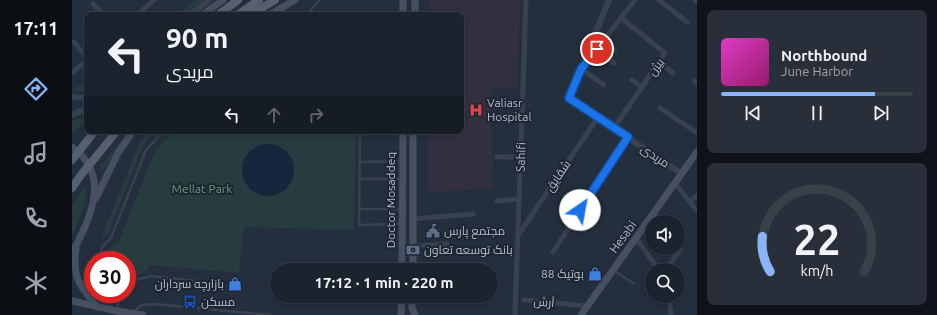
<!DOCTYPE html>
<meta charset="utf-8">
<style>
:root{--surface:#1b232e;--page:#282f3a;--text:#f1f3f6;--muted:#a0a4aa;--line:#39404a;--accent:#8ab4f8}
body{margin:0;font-family:Ubuntu,Cairo,sans-serif;background:var(--page);color:var(--text);height:100vh;display:flex;flex-direction:column;font-size:15px;white-space:nowrap}
*{box-sizing:border-box;margin:0}
p{font-size:13px;color:var(--muted)}
.icon{flex:none;width:22px;height:22px;fill:none;stroke:currentColor;stroke-width:2;stroke-linecap:round;stroke-linejoin:round}
.map{position:relative;flex:1;overflow:hidden}
.details{display:flex;flex-direction:column;gap:10px;padding:10px;background:#0f1319;width:240px}
.details>*{flex:none}
.top-card{position:absolute;left:12px;top:12px;width:380px;height:122px;border-radius:8px;box-shadow:0 2px 6px #0003,0 0 0 1px var(--line);background:#1b232e;color:var(--text);overflow:hidden}
.controls{position:absolute;left:573px;top:215px;display:grid;gap:8px}
.controls a{display:grid;place-items:center;width:40px;height:40px;border-radius:50%;background:var(--surface);box-shadow:0 2px 6px #0003,0 0 0 1px var(--line);font-size:20px}
.speed{position:absolute;left:12px;top:251px;display:flex;gap:8px;font-size:20px;font-weight:700;text-align:center}
.speed>*{display:grid;place-content:center;width:52px;height:52px;border-radius:50%;background:var(--surface);box-shadow:0 2px 6px #0003,0 0 0 1px var(--line);line-height:1}
.speed .limit{border:6px solid #d22;background:#fff;color:#111}
.pin{position:absolute;display:grid;place-items:center;width:34px;height:34px;color:#fff;margin:-17px;border:2px solid #fff;border-radius:50%;box-shadow:0 1px 4px #0007}
.me{position:absolute;width:44px;margin:-22px;rotate:33deg;stroke-linejoin:round;filter:drop-shadow(0 0 3px #0008)}
.turn{display:flex;align-items:center;gap:14px;height:84px;padding:0 16px;font-size:18px}
.turn .icon{width:52px;height:52px;stroke-width:2.5}
.turn b{display:block;font-size:28px;line-height:34px}
.lanes{display:flex;align-items:center;height:38px;padding:0 16px;background:#0003;justify-content:center;gap:20px;direction:ltr}
.lanes .off{opacity:.35}
.details .widget{flex:1;display:flex;flex-direction:column;justify-content:center;gap:6px;min-width:0;padding:0 14px;border-radius:8px;background:var(--page)}
.details .dial{align-items:center;gap:0}
.dial svg{height:104px;overflow:visible;fill:none;stroke:var(--line);stroke-width:7;stroke-linecap:round;text-anchor:middle}
.dial text{fill:var(--text);stroke:none}
.song{display:flex;align-items:center;gap:12px}
.cover{width:48px;height:48px;border-radius:6px;background:linear-gradient(135deg,hsl(310 70% 55%),hsl(320 70% 35%))}
.played{height:4px;border-radius:2px;background:linear-gradient(90deg,var(--accent) 80%,var(--line) 80%)}
.keys{display:flex;justify-content:space-around;direction:ltr}
.trip{position:absolute;left:198px;top:263px;width:228px;height:40px;border-radius:20px;background:var(--surface);box-shadow:0 2px 6px #0003,0 0 0 1px var(--line);font-weight:700;line-height:40px;text-align:center}
main{display:flex;flex:1;min-height:0}
.dock{display:flex;flex-direction:column;width:72px;justify-content:space-around;align-items:center;background:#0b0e12;color:var(--muted)}
.dock .icon{width:28px;height:28px}
.dock .on{color:var(--accent)}
.dock b{font-size:18px;color:var(--text)}
.map>svg:first-child{display:block}
.medical{fill:#32303f}
.green{fill:#263c3f}
.water{fill:#17263c}
.lines{fill:none;stroke-linecap:round;stroke-linejoin:round}
.service{stroke:#38414e;stroke-width:2.5}
.minor{stroke:#38414e;stroke-width:5}
.tertiary{stroke:#38414e;stroke-width:6}
.secondary{stroke:#465061;stroke-width:7}
.primary{stroke:#56606e;stroke-width:8}
.route-casing{stroke:#114b97;stroke-width:10}
.route{stroke:#1a73e8;stroke-width:7}
.labels{text-anchor:middle;stroke-width:4;stroke-linejoin:round;paint-order:stroke}
.street-label{font-size:12px;fill:#b4bcc9;stroke:#1d2633}
.poi-label{font-size:12px;fill:#b4bcc9;stroke:#1d2633;text-anchor:start}
.park-label{font-size:12px;fill:#6b9a76;stroke:#1d2633}
</style>
<main>
<nav class="dock">
<b>17:11</b>
<svg class="icon on" aria-label="directions" viewBox="0 0 24 24"><path d="M12 3l9 9-9 9-9-9zM9 14v-3h6M13 9l2 2-2 2"/></svg>
<svg class="icon" aria-label="music" viewBox="0 0 24 24"><path d="M9 18V5l10-2v13"/><circle cx="6" cy="18" r="3"/><circle cx="16" cy="16" r="3"/></svg>
<svg class="icon" aria-label="phone" viewBox="0 0 24 24"><path d="M5 4h4l2 5-3 2q2 4 5 5l2-3 5 2v4C11 20 4 13 5 4z"/></svg>
<svg class="icon" aria-label="climate" viewBox="0 0 24 24"><path d="M12 3v18M4 7l16 10M4 17L20 7"/></svg>
</nav>
<div class="map">
<svg width="625" height="315" viewBox="0 0 625 315">
<rect width="100%" height="100%" fill="#242f3e"/>
<path class="medical" d="M357,0H448L445,89H419L421,189L356,192V131H389V15H357Z"/>
<path class="green" d="M123,0H132L112,15H105Z
M15,81V93L0,90V89Z
M15,116V122L0,133V121Z
M77,131H83L72,143L36,234L29,238L68,142Z
M102,131H284L282,230L172,227L167,273L78,265L70,274L55,276V260H39L35,250L47,241L83,151Z
M50,140L36,164L29,171L28,166Z
M13,186C15,206 8,219 0,236V206Z"/>
<path class="water" d="M170 170a26 26 0 1 1 52 0a26 26 0 1 1-52 0Z"/>
<g class="lines">
<path class="service" d="M234,15L248,0
M288,131L287,225L329,224
M288,162L330,161
M287,179H329
M287,209H330
M28,260L30,247L39,238L74,150L92,131
M541,270L561,283
M55,282L79,276L143,283
M45,311L48,294
M61,312L70,305L83,304L198,315"/>
<path class="minor" d="M587,0L615,22
M623,0L625,2
M21,4L32,15
M65,15L82,0
M531,41L543,51
M2,42L15,58
M525,49L542,63
M587,62L601,73
M0,73L15,60
M560,80L570,87
M623,81L625,83
M532,85L509,69L563,0
M588,108L625,133
M424,116L450,115
M542,128L593,53L549,18
M425,157H449
M603,183L625,211
M425,201L447,199
M618,202L625,195
M582,213L589,222
M341,219L401,214
M500,223L512,230
M572,227L580,238
M447,234L526,117
M564,238L587,270
M341,246L375,244
M481,252L556,137
M594,270L608,250
M597,296L599,315
M452,300L515,306
M443,315L454,0"/>
<path class="tertiary" d="M537,0L497,98L610,174
M118,15L137,0
M0,97L15,98
M0,115L15,108"/>
<path class="secondary" d="M331,0V15
M130,15L151,0
M197,15L223,0
M343,15V0
M0,147C40,175 18,219 0,253
M24,198L46,153L61,131
M4,249C0,278 8,286 25,307
M330,270L331,131
M341,270V131
M340,296V308L343,315
M0,301L45,311L71,315
M329,315L330,296
M509,315L625,152"/>
<path class="primary" d="M146,15L166,0
M165,15L187,0
M178,15L203,0
M0,160L23,131
M0,188L9,175L45,131"/>
</g>
<g class="lines">
<g class="route-casing">
<path id="route" d="M508,210L556,137L497,98L509,69L525,49"/>
</g>
<use href="#route" class="route"/>
</g>
<defs>
<g id="hospital-bare" transform="scale(1.08)"><path d="M-5-5h3v3.5h4V-5h3V5h-3V1.5h-4V5h-3Z" fill="#e0444e" stroke="#1d2633" stroke-width="2.5" paint-order="stroke"/></g>
<g id="civic-bare" transform="scale(1.08)"><path d="M-.6-6.5H3V-4.5H.6V-3L4-1V1h2V6H-6V1h2V-1L-.6-3ZM-1.2 2.5V6h2.4V2.5Z" fill="#5c6f8a" stroke="#1d2633" stroke-width="2.5" paint-order="stroke"/></g>
<g id="bank-bare" transform="scale(1.08)"><path d="M-6-4H6V4H-6ZM0-2.3a2.3 2.3 0 1 0 0 4.6a2.3 2.3 0 1 0 0-4.6Z" fill="#5c6f8a" stroke="#1d2633" stroke-width="2.5" paint-order="stroke"/></g>
<g id="shop-bare" transform="scale(1.08)"><path d="M-5-2.5h2.3a2.7 3.5 0 0 1 5.4 0H5L5.5 6h-11ZM-1.5-2.5h3a1.5 2.3 0 0 0-3 0Z" fill="#3f7fe0" stroke="#1d2633" stroke-width="2.5" paint-order="stroke"/></g>
<g id="bus-bare" transform="scale(1.08)"><path d="M-5-6H5V4H4V6H2V4H-2V6H-4V4H-5ZM-3.5-4V0h7V-4ZM-3.5 1.2v1.5H-2V1.2ZM2 1.2v1.5H3.5V1.2Z" fill="#1a4fb4" stroke="#1d2633" stroke-width="2.5" paint-order="stroke"/></g>
</defs>
<g fill-rule="evenodd">
<use href="#hospital-bare" x="404" y="110"/>
<use href="#civic-bare" x="361" y="231"/>
<use href="#bank-bare" x="341" y="250"/>
<use href="#shop-bare" x="523" y="274"/>
<use href="#shop-bare" x="163" y="284"/>
<use href="#bus-bare" x="118" y="302"/>
</g>
<g class="labels">
<g class="street-label">
<text transform="translate(584 67) rotate(-55)" y="4">بیژن</text>
<text transform="translate(583 156) rotate(34)" y="4">مریدی</text>
<text transform="translate(449 157) rotate(-88)" y="4">Sahifi</text>
<text transform="translate(486 176) rotate(-56)" y="4">شقایق</text>
<text transform="translate(319 200) rotate(-90)" y="4">Doctor Mosaddeq</text>
<text transform="translate(551 237) rotate(-54)" y="4">Hesabi</text>
<text transform="translate(472 302) rotate(6)" y="4">آرش</text>
</g>
<g class="poi-label">
<text x="415" y="107">Valiasr<tspan x="415" dy="14">Hospital</tspan></text>
<text x="372" y="235">مجتمع پارس</text>
<text x="352" y="254">بانک توسعه تعاون</text>
<text x="512" y="278" text-anchor="end">بوتیک 88</text>
<text x="152" y="288" text-anchor="end">بازارچه سرداران</text>
<text x="129" y="306">مسکن</text>
</g>
<g class="park-label">
<text x="130" y="193">Mellat Park</text>
</g>
</g>
</svg>
<div class="controls">
<a><svg class="icon" aria-label="sound" viewBox="0 0 24 24"><path d="M4 9h4l5-4v14l-5-4H4zM17 9q2 3 0 6"/></svg></a>
<a><svg class="icon" aria-label="search" viewBox="0 0 24 24"><circle cx="10" cy="10" r="6"/><path d="M15 15l6 6"/></svg></a>
</div>
<div class="speed"><div class="limit">30</div></div>
<div class="pin" style="left:525px;top:49px;background:#d93025"><svg class="icon" aria-label="arrive" viewBox="0 0 24 24"><path d="M6 21V4h12l-3 4 3 4H6"/></svg></div>
<svg class="me" style="left:508px;top:210px" viewBox="-20 -20 40 40"><circle r="19" fill="#fff"/><path d="M0-13L10 11 0 6-10 11z" fill="#1a73e8"/></svg>
<div class="trip">17:12 · 1 min · 220 m</div>
<div class="top-card">
<div class="turn"><svg class="icon" aria-label="left" viewBox="0 0 24 24"><path d="M17 20v-9H6M10 6l-5 5 5 5"/></svg><div><b>90 m</b>مریدی</div></div>
<div class="lanes"><svg class="icon" aria-label="left" viewBox="0 0 24 24"><path d="M17 20v-9H6M10 6l-5 5 5 5"/></svg><svg class="icon off" aria-label="ahead" viewBox="0 0 24 24"><path d="M12 20V5M6 11l6-6 6 6"/></svg><svg class="icon off" aria-label="right" viewBox="0 0 24 24"><path d="M7 20v-9h11M14 6l5 5-5 5"/></svg></div>
</div>
</div>
<section class="details">
<div class="widget">
<div class="song"><i class="cover"></i><div><b>Northbound</b><p>June Harbor</p></div></div>
<div class="played"></div>
<div class="keys"><svg class="icon" aria-label="previous" viewBox="0 0 24 24"><path d="M18 5L8 12l10 7zM5 5v14"/></svg><svg class="icon" aria-label="pause" viewBox="0 0 24 24"><path d="M8 5v14M16 5v14"/></svg><svg class="icon" aria-label="next" viewBox="0 0 24 24"><path d="M6 5l10 7-10 7zM19 5v14"/></svg></div>
</div>
<div class="widget dial"><svg viewBox="0 0 100 80">
<path d="M14 69A42 42 0 1 1 86 69"/>
<path d="M14 69A42 42 0 0 1 8 42" stroke="#8ab4f8"/>
<text x="50" y="56" font-size="32" font-weight="700">22</text>
<text x="50" y="72" font-size="11">km/h</text>
</svg></div>
</section>
</main>
